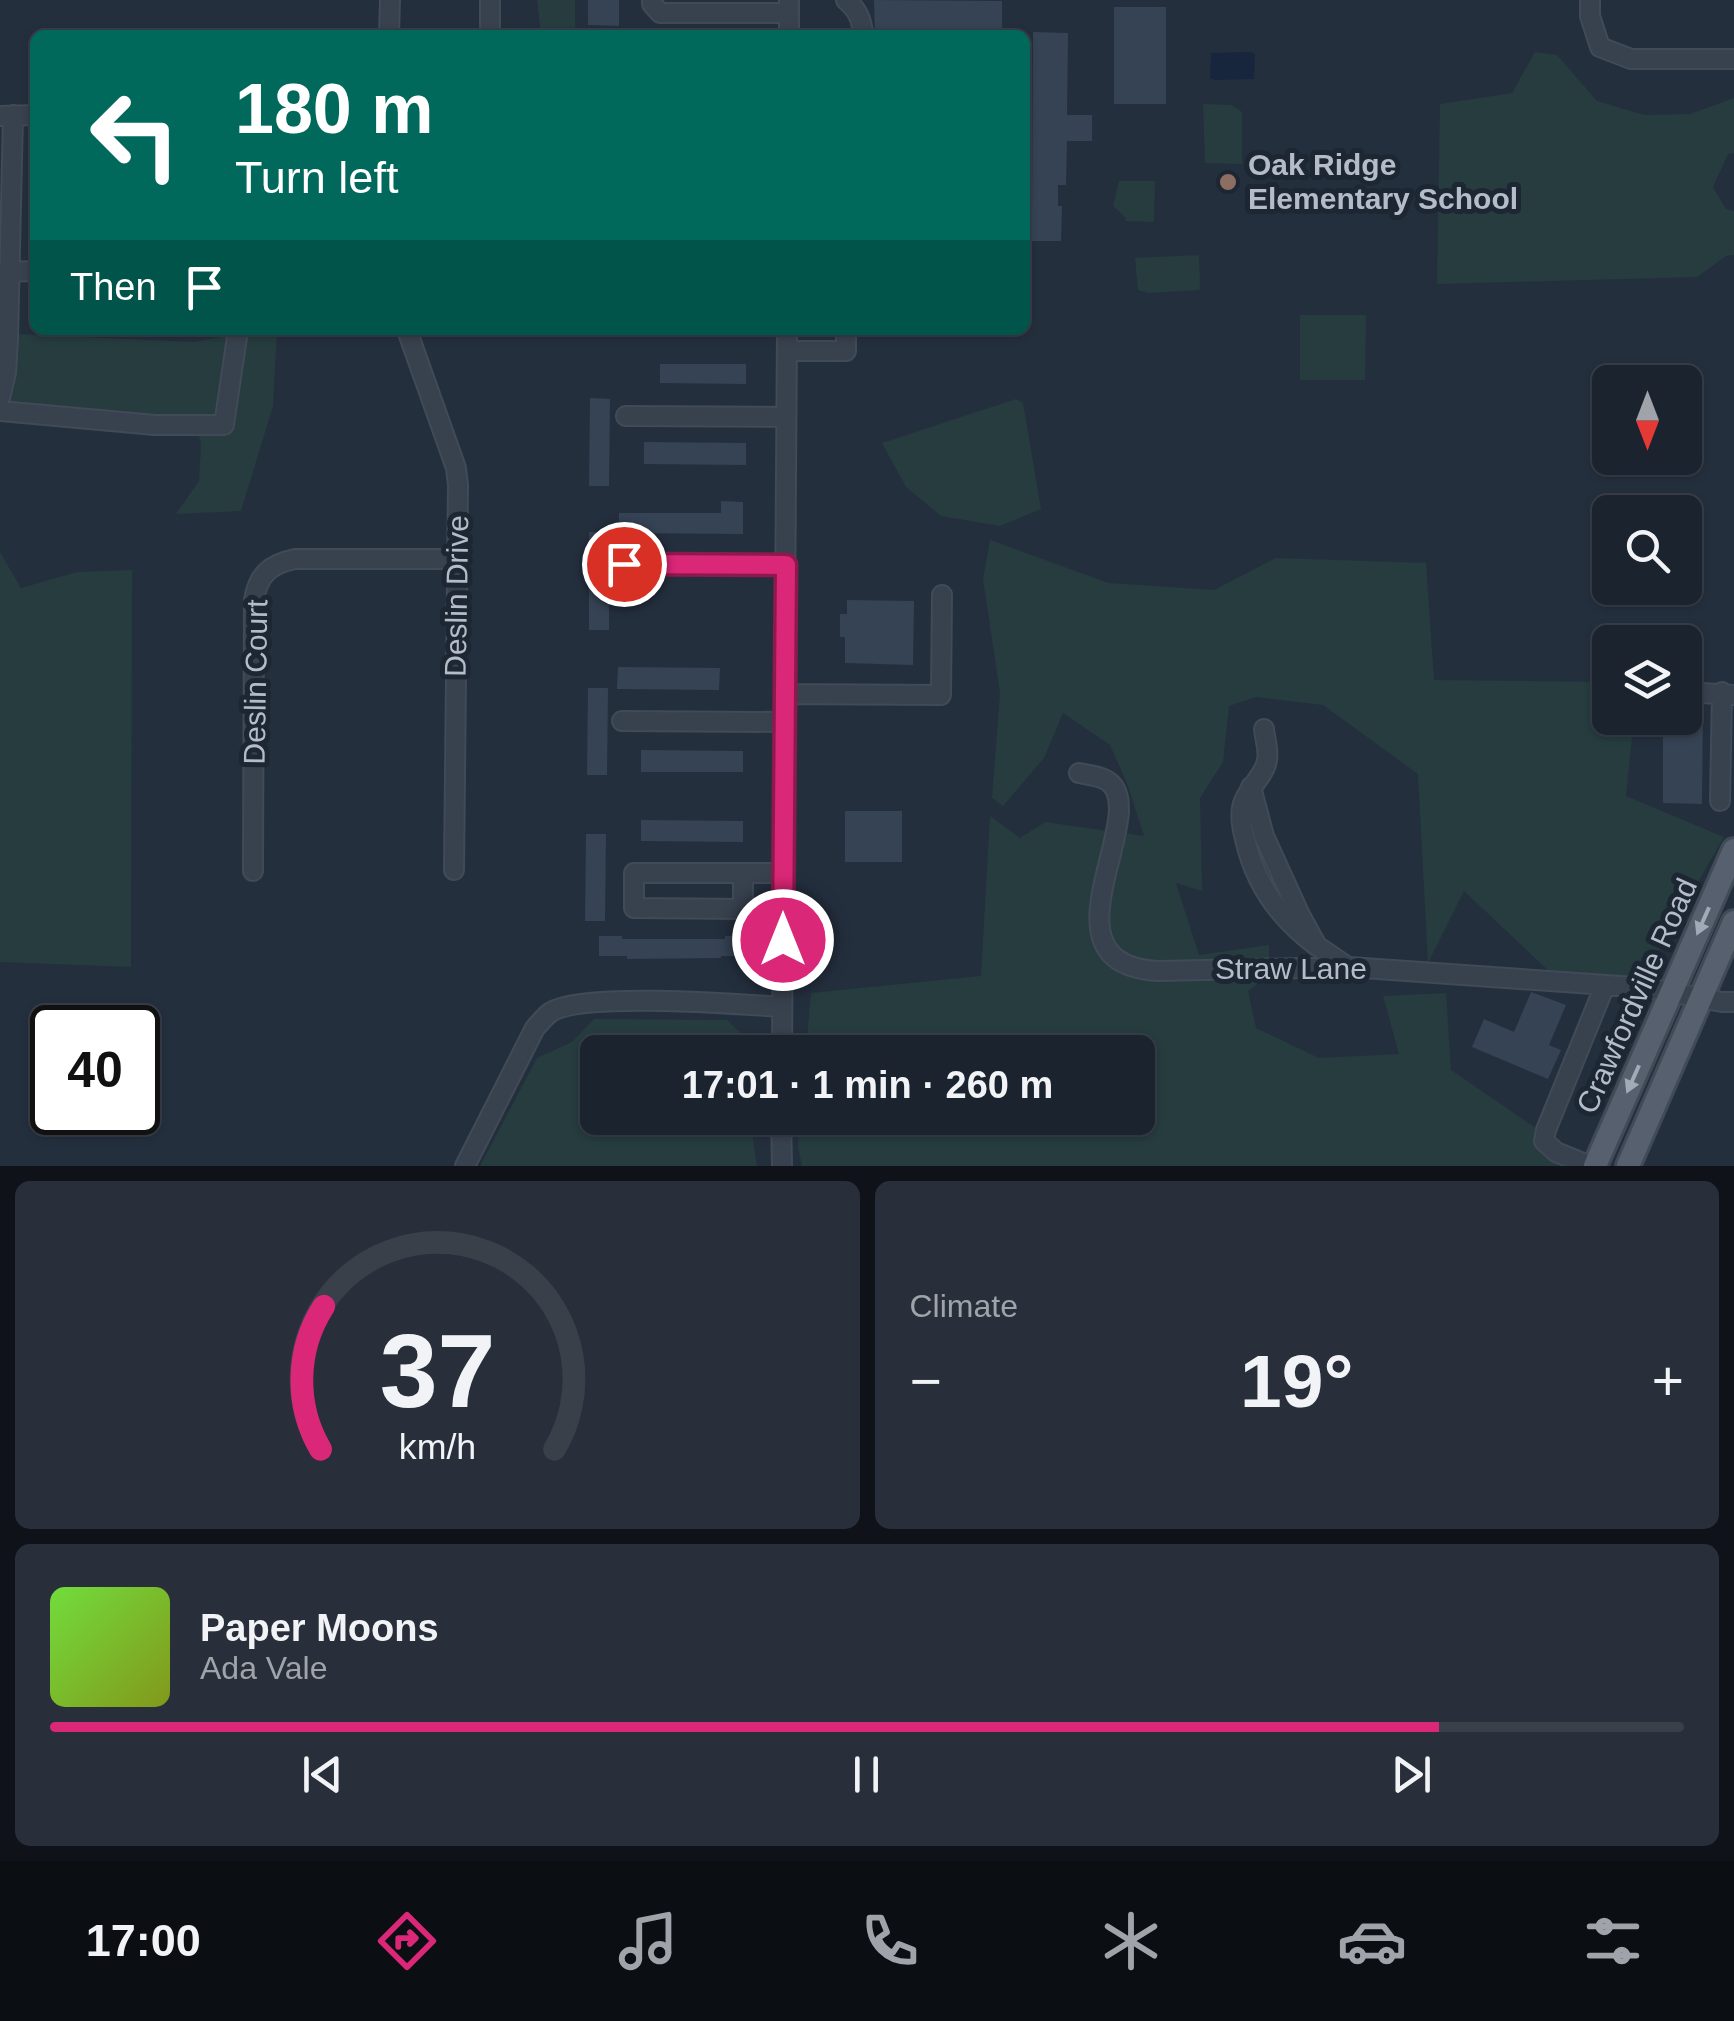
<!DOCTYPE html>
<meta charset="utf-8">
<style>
:root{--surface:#1b232e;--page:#282f3a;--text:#f1f3f6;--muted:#a0a4aa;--line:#39404a;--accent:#db2777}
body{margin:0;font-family:Arial,sans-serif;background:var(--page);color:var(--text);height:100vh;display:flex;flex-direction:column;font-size:38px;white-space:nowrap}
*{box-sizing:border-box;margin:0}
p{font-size:32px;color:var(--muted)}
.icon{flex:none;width:55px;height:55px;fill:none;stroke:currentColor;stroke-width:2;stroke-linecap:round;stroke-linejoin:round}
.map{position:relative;height:1166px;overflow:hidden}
.details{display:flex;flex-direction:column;gap:15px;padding:15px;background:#0f1319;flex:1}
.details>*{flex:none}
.guide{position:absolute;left:30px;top:30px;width:1000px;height:305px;border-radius:15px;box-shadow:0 2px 8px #0004,0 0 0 2px var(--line);background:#00695c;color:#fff;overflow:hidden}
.needle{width:65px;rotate:180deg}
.controls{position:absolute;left:1592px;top:365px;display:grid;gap:20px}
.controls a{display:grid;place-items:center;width:110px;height:110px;border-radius:15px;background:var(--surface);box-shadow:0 2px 8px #0004,0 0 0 2px var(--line);font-size:50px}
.speed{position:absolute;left:30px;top:1005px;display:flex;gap:20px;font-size:50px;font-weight:700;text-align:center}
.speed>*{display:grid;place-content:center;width:130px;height:130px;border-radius:50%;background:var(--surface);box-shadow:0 2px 8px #0004,0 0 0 2px var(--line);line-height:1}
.speed .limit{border:5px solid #111;border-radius:15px;background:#fff;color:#111}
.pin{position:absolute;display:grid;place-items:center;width:85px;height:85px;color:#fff;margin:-42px;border:5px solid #fff;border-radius:50%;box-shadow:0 2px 10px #0007}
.me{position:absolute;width:110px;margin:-55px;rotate:0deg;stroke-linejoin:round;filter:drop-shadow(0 0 8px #0008)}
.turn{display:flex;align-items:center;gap:35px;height:210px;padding:0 40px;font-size:45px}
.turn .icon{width:130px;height:130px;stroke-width:2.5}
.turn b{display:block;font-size:70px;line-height:85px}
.then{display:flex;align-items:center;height:95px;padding:0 40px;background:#0003;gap:20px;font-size:38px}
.big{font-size:75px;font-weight:800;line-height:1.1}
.details .widget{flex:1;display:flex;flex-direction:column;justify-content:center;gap:15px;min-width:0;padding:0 35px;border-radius:15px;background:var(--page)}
.details .dial{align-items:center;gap:0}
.dial svg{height:260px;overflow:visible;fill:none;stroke:var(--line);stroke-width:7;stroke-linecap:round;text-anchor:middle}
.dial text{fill:var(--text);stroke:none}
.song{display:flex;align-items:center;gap:30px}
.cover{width:120px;height:120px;border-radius:15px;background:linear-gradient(135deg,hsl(100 70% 55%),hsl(70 70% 35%))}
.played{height:10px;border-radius:5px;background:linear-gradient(90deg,var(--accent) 85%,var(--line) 85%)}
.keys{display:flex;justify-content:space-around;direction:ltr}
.heat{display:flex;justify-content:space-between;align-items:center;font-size:55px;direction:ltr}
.details .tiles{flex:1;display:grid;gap:15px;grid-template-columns:1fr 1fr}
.widget:last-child{grid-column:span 2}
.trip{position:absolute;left:580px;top:1035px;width:575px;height:100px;border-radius:15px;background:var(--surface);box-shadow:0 2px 8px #0004,0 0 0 2px var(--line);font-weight:800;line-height:100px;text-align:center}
.tabs{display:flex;height:160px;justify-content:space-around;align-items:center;background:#0b0e12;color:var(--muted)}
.tabs .icon{width:70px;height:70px}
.tabs .current{color:var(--accent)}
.tabs b{font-size:45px;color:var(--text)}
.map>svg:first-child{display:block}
.green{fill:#263c3f}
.water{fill:#17263c}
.building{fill:#364354}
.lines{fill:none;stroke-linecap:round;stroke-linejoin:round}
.minor-casing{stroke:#414a57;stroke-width:22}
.major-casing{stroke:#414a57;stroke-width:28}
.minor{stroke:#38414e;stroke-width:18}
.major{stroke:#56606e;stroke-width:22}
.oneway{fill:#a1aab7}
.route-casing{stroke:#8e194d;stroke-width:25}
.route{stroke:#db2777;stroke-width:18}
.education-dot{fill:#8d6e63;stroke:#1d2633;stroke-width:4}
.labels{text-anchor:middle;stroke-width:10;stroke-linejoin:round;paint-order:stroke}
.poi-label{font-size:30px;font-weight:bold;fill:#b4bcc9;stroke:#1d2633;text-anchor:start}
.street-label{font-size:30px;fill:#b4bcc9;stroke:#1d2633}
</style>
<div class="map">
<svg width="1734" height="1166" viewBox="0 0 1734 1166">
<rect width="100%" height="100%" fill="#242f3e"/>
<path class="green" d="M537,0H575V35H541Z
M1535,52L1557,55L1597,101L1644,115L1690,114L1734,98V153L1728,154L1713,187L1726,209L1734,211V255L1726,256L1697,277L1437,284L1440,104L1512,93Z
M1203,104L1231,105L1242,112V164L1205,163Z
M1119,181H1155L1154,222L1125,221L1126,218L1113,206Z
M1199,255L1200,289L1198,290L1148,293L1138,290L1135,258Z
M1300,315H1366L1365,380H1300Z
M232,330H277L273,406L241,511L176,514L199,481L201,443L194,421L8,415L15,334L194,342L231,335Z
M1016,399L1023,403L1041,509L1000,526L941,516L906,487L882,443Z
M990,540L1109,583L1214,590L1276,558L1426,563L1434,680L1610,682V718H1634L1626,796L1724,837L1642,980L1554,976L1464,891L1428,963L1418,774L1323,705L1256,697L1229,706L1223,762L1200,798L1202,891L1176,883L1199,955L1269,945V975L1248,991L1256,1028L1319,1058L1399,1054L1383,996L1446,993L1451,1070L1546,1135L1560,1166H802L798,1146L800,1118H1138V1052H806L811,993L981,976L990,816L1020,838L1045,822L1144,836L1128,786L1110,745L1063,713L1044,758L1003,806L992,798L1000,693L983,579Z
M0,552L21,588L77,572L132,570L131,967L0,962Z
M594,1019L727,1020L753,1045V1052H598V1118H752V1132L757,1166H480L537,1058L572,1042Z"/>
<path class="water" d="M1251,52L1255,54L1254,79L1214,80L1210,78L1211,53Z"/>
<path class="building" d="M588,0H619V26L588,25Z
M874,0L1002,1V35H875Z
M1114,7H1166V104H1114Z
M1033,32L1068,33L1067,115H1092V141H1067L1066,185H1058V206H1062L1061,241H1027V237H1025V217H1027L1028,206H1032Z
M660,364H746V384L660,383Z
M590,398L610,399L609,486H589Z
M644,442L746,443V465L644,464Z
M721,501L743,502V534L619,533V513H721Z
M589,532H609V630H589Z
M847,600L914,601L913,665L845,663V637H840V614H847Z
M618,667L720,668L719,690L617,689Z
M588,688H608L607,775H587Z
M1685,705L1703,706L1702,804L1663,803V718H1685Z
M641,750L743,751V772H641Z
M845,811H902V862H845Z
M641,820L743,821V842L641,841Z
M586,834H606L605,921H585Z
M599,936H622V939H725V936H748V956H721V958L627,959V956H599Z
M1531,992L1566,1005L1549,1045L1561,1050L1548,1079L1472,1047L1484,1019L1514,1032Z"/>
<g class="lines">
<g class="minor-casing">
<path id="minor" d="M490,0V26
M652,0V4L660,13H789
M846,0C858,10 862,20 863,35
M1590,0V16L1600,47L1631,59H1734
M389,35L390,0
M789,35V0
M0,116L35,115
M1,272L35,271
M407,330L456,468L458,485L454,870
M787,351H846V330
M0,398L6,373L8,338L13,115
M0,411L155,425H224L238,330
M626,416L786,417
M624,564L785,565
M1685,692L1734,695
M784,694L941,695L942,595
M622,721L784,722
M1264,729C1265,739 1269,751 1267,760C1265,775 1249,787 1244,801C1239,812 1242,828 1245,839C1255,884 1280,919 1317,946
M1079,773C1088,775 1102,776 1109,782C1152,816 1034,964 1158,971L1349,967L1649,988L1722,1002H1734
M1251,787L1264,836L1300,915L1317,946L1348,967
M1720,801L1722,692
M253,871L254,600C258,575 270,564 295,559H457
M743,873V909L634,908V873H783
M782,1052L787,330
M781,1118L782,1166
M465,1166L535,1028C540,1023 545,1016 551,1012C583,992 739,1004 782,1007
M1590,1166L1556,1152L1544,1141L1546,1130L1605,985"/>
</g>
<g class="major-casing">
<path id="major" d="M1595,1166L1734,850
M1628,1166L1734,922"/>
</g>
<use href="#minor" class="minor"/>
<use href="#major" class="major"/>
</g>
<defs><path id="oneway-solid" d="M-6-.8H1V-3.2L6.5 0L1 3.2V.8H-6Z" transform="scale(2.5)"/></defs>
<g class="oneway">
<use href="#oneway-solid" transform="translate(1703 921) rotate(114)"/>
<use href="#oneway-solid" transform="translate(1633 1079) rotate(114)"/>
</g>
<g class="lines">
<g class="route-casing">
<path id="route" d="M624,564L786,565L783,940"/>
</g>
<use href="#route" class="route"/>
</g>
<circle class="education-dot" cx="1228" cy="182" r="10"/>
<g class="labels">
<g class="poi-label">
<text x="1248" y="175">Oak Ridge<tspan x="1248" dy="34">Elementary School</tspan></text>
</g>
<g class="street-label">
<text transform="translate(457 596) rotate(-89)" y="10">Deslin Drive</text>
<text transform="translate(256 682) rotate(-89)" y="10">Deslin Court</text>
<text x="1291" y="979">Straw Lane</text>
<text transform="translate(1637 996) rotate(-66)" y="10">Crawfordville Road</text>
</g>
</g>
</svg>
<div class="controls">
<a><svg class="needle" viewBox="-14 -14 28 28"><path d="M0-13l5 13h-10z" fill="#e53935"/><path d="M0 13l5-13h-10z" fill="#a0a4aa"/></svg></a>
<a><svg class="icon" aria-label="search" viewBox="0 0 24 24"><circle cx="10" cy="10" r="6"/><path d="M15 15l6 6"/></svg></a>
<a><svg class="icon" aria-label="layers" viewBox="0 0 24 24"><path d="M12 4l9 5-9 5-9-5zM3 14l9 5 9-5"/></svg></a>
</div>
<div class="speed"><div class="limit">40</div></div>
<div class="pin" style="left:624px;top:564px;background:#d93025"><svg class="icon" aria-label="arrive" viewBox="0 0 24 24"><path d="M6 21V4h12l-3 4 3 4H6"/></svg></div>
<svg class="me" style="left:783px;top:940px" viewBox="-20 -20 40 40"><circle r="17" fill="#db2777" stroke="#fff" stroke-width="3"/><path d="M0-11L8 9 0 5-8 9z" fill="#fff"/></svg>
<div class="trip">17:01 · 1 min · 260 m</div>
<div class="guide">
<div class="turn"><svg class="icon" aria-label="left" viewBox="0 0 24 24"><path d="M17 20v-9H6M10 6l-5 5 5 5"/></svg><div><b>180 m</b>Turn left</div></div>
<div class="then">Then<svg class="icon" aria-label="arrive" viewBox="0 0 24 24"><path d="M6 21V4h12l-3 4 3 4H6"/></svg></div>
</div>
</div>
<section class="details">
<div class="tiles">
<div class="widget dial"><svg viewBox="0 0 100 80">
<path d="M14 69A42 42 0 1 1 86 69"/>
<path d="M14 69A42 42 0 0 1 15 25" stroke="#db2777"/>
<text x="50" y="56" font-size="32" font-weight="700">37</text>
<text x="50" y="72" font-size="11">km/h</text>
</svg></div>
<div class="widget"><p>Climate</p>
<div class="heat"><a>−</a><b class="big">19°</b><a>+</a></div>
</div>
<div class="widget">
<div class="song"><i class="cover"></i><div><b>Paper Moons</b><p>Ada Vale</p></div></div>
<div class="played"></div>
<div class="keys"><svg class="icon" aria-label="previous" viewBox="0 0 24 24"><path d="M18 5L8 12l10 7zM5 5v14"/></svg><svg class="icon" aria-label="pause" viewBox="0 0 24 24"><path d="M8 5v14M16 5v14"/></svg><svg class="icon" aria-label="next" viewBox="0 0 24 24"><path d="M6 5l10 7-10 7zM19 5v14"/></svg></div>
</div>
</div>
</section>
<nav class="tabs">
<b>17:00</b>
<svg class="icon current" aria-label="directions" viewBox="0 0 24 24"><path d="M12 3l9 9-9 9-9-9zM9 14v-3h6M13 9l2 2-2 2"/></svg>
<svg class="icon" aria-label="music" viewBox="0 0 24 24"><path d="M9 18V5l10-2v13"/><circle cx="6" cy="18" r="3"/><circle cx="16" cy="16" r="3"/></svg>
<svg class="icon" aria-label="phone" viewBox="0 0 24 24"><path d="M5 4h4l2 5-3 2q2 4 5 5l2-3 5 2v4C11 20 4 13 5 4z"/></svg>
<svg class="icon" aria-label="climate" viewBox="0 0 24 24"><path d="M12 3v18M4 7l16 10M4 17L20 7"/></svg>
<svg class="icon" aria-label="car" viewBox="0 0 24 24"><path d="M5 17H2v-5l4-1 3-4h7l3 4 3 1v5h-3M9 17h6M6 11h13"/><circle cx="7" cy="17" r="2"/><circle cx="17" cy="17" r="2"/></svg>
<svg class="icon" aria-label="filters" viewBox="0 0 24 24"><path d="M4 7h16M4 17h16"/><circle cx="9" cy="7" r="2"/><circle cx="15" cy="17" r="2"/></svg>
</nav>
